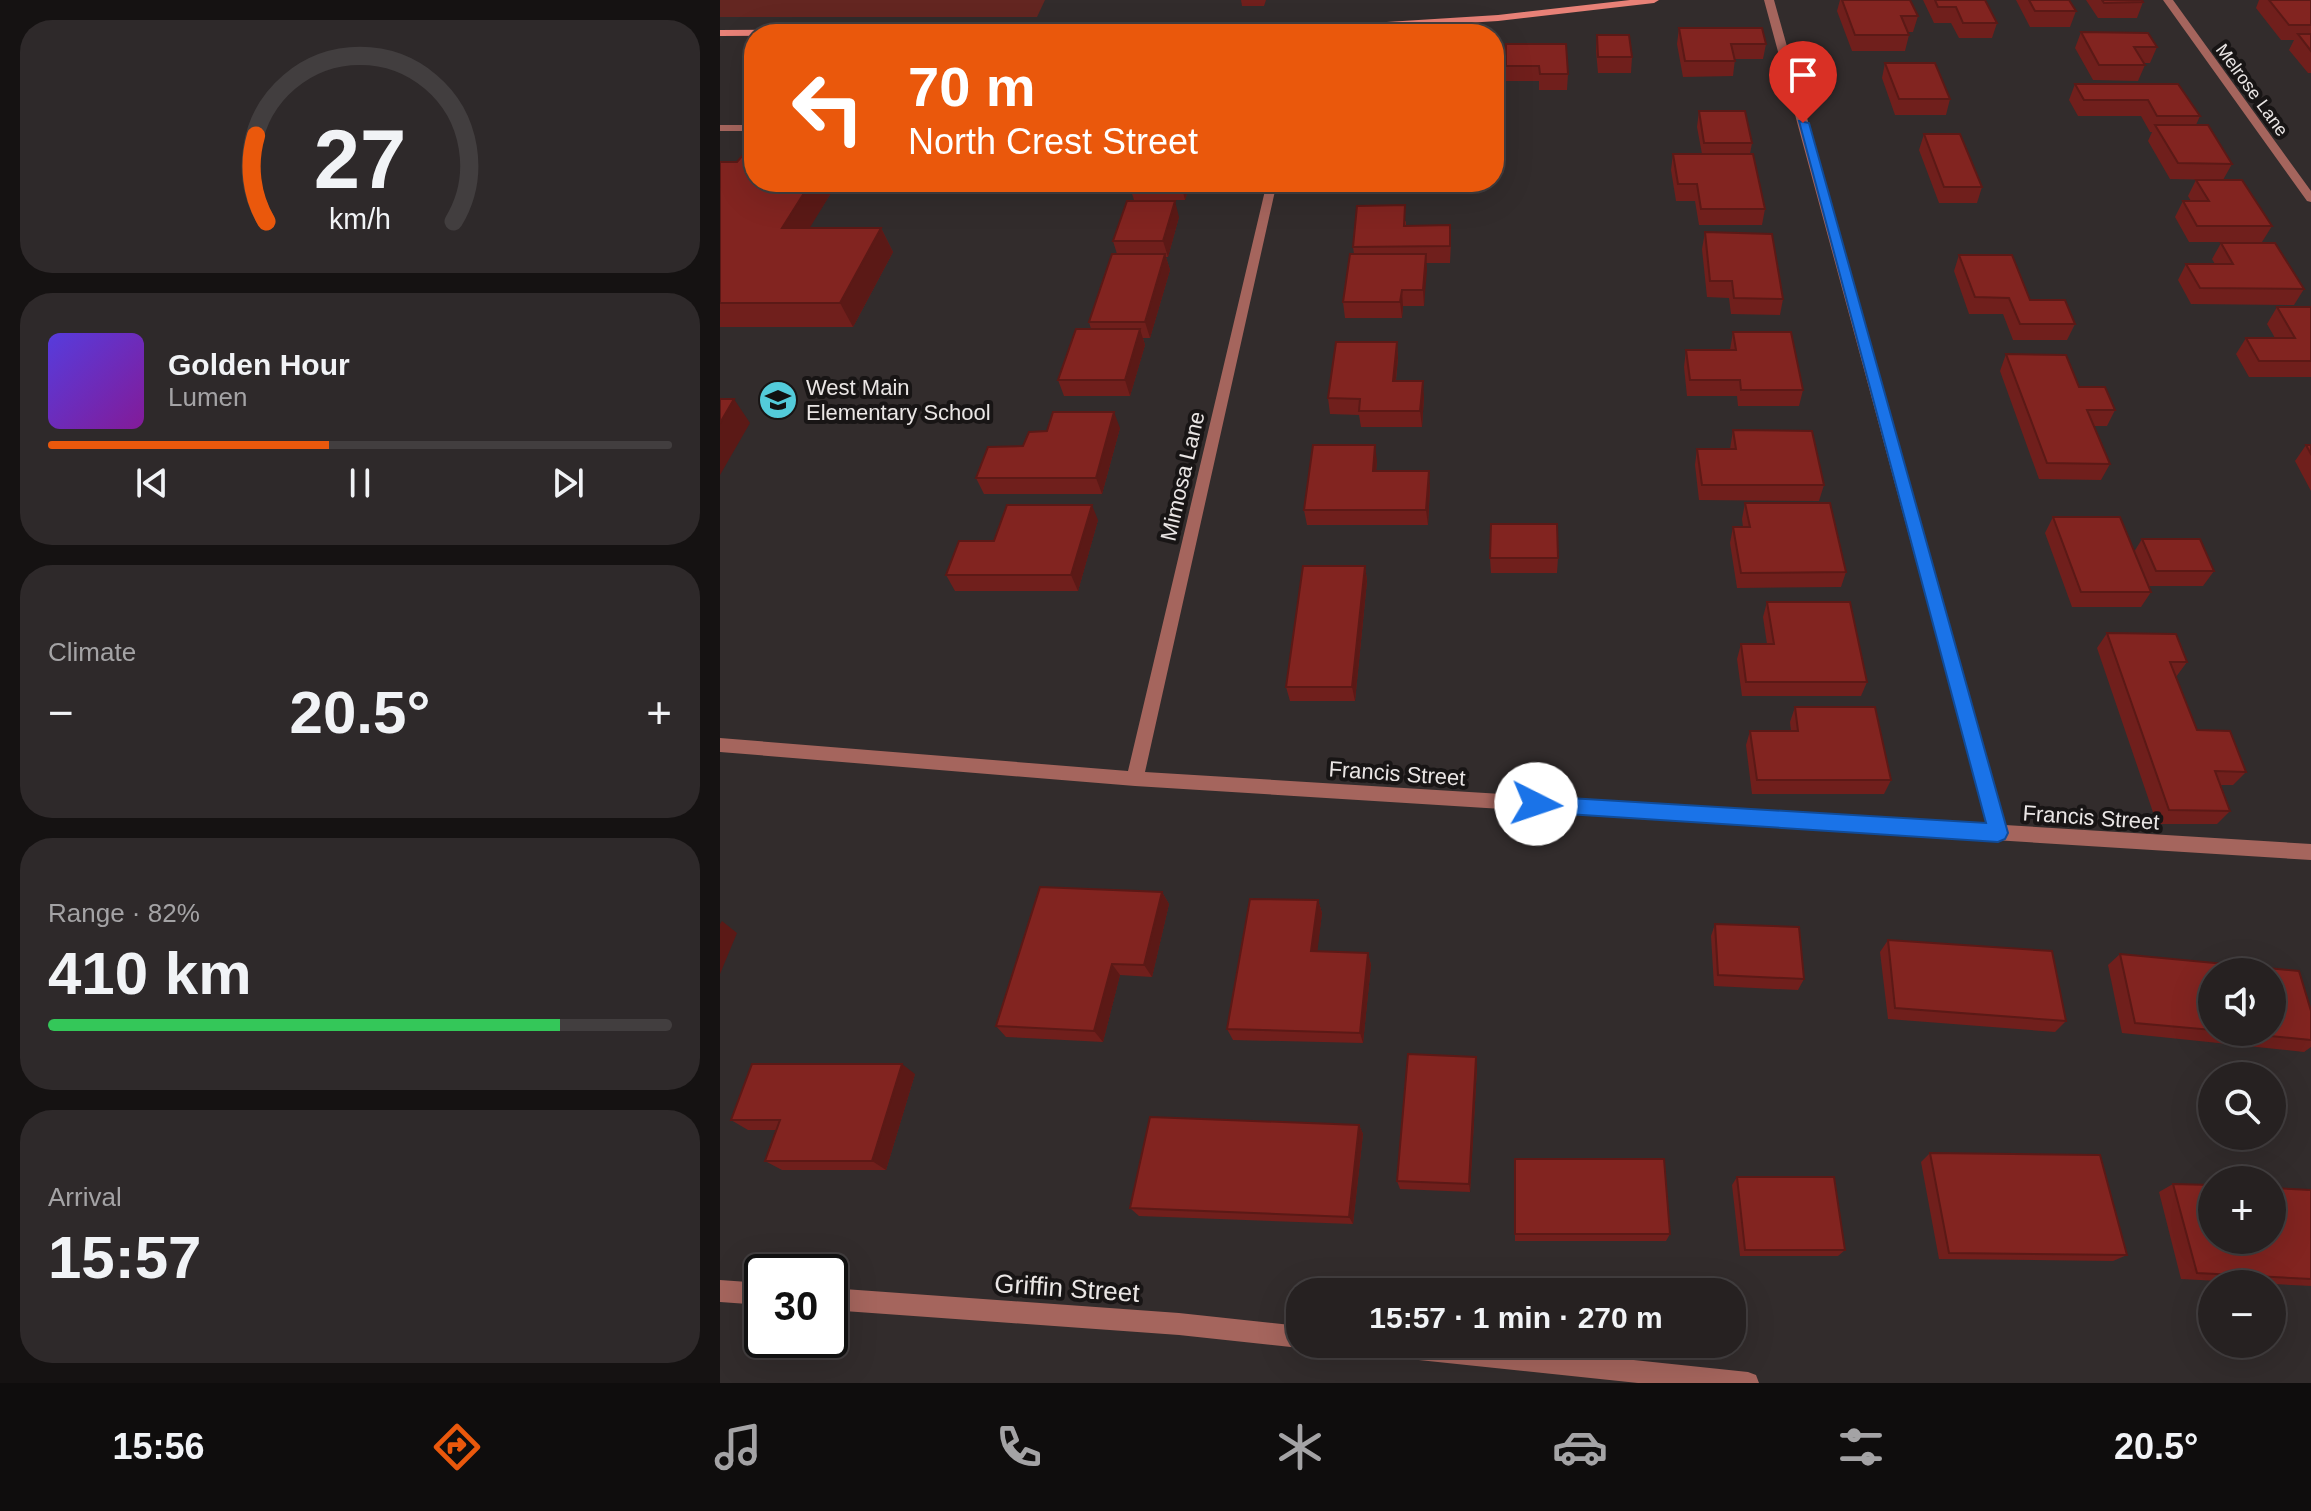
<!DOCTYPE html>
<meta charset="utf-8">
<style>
:root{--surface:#262121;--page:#2e292a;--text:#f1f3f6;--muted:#a4a3a5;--line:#423e3f;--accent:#ea580c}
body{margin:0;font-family:Helvetica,sans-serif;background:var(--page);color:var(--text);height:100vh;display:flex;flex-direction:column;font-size:30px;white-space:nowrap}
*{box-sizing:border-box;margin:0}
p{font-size:26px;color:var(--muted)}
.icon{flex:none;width:44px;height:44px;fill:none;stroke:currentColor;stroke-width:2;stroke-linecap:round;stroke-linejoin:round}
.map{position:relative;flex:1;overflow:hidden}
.side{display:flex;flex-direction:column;gap:20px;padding:20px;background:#151212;width:720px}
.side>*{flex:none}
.banner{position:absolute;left:24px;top:24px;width:760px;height:168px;border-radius:32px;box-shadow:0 8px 32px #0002,0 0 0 2px var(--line);background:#ea580c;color:#fff;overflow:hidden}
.buttons{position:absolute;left:1478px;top:958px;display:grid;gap:16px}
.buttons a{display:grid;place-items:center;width:88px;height:88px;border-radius:50%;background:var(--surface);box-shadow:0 8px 32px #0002,0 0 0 2px var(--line);font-size:40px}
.speed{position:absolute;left:24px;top:1254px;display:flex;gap:16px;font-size:40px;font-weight:700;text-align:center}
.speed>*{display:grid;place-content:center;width:104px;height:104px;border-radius:50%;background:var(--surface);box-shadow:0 8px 32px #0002,0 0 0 2px var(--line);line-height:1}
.speed .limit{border:4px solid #111;border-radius:12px;background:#fff;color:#111}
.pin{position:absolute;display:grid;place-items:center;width:68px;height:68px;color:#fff;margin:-82px -34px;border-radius:50% 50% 50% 0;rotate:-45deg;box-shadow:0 0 8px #0007}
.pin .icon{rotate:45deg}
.me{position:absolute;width:88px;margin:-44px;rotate:94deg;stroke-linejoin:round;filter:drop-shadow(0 0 6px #0008)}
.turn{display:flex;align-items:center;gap:28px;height:168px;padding:0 32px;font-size:36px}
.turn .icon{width:104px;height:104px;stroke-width:2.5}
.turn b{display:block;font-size:56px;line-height:68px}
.big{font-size:60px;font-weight:700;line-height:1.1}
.side .card{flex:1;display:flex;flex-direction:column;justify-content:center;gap:12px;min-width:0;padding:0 28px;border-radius:32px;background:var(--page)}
.side .dial{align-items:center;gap:0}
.dial svg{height:208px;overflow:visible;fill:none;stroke:var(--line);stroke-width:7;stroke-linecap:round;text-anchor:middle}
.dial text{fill:var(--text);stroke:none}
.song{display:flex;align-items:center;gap:24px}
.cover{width:96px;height:96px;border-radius:12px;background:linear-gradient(135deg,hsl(250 70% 55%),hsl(290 70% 35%))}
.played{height:8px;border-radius:4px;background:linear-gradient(90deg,var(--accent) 45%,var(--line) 45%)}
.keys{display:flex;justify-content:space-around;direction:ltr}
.heat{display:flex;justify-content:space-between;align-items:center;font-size:44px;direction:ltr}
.charge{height:12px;border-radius:6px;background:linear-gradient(90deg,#34c759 82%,var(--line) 0)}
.trip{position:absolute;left:566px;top:1278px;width:460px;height:80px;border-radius:32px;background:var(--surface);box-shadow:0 8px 32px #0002,0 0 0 2px var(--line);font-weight:700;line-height:80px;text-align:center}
.menu{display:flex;height:128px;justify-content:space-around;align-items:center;background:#0f0d0d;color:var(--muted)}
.menu .icon{width:56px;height:56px}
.menu .active{color:var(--accent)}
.menu b{font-size:36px;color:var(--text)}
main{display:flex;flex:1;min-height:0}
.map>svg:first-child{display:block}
.green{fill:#642621}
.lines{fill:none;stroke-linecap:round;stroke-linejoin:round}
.service{fill:#a5655d;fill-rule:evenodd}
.minor{fill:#a5655d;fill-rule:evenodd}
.secondary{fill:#e88177;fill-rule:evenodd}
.wall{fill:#701f1c;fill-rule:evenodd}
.shaded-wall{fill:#5b1916}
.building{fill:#822420;stroke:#5b1916;stroke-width:2}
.route{fill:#1a73e8;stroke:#114b97;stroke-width:2}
.labels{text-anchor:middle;stroke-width:8;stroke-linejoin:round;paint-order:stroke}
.far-street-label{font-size:18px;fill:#eae6e5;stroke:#181515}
.poi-label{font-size:22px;fill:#eae6e5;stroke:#181515;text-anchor:start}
.street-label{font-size:22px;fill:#eae6e5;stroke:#181515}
.near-street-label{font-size:26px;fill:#eae6e5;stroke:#181515}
</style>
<main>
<section class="side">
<div class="card dial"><svg viewBox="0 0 100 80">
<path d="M14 69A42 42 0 1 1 86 69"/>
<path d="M14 69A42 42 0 0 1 10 36" stroke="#ea580c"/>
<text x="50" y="56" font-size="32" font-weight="700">27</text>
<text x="50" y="72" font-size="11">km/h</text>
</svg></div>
<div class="card">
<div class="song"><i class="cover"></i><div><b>Golden Hour</b><p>Lumen</p></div></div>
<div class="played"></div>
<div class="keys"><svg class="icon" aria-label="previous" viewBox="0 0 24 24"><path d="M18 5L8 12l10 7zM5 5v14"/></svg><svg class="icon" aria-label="pause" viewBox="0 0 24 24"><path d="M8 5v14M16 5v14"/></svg><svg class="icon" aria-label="next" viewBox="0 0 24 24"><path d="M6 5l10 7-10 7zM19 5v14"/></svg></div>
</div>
<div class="card"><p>Climate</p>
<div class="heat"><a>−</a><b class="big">20.5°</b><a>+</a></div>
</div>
<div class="card"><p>Range · 82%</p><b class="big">410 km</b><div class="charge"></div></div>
<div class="card"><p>Arrival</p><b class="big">15:57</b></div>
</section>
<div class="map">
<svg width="1591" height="1383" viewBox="0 0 1591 1383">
<rect width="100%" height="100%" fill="#322c2c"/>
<path class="green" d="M0,0H325L317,17H0Z"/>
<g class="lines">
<path class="service" d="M0,125H34V131H0Z"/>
<path class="minor" d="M1044,0H1054L1285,825L1591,844V860L415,786L0,752V738L408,771L547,182H557L425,772L1267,824Z
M1443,0H1453L1591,191V202L1587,201Z
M0,1280L42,1283V1305L0,1302Z
M110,1288L459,1313L580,1326V1344H588L580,1348L459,1335L110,1310Z
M640,1344H760L1028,1372L1036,1375L1039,1383H918L651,1355L643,1352Z"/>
<path class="secondary" d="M910,0H939L934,3L778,21L587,33L0,36V30L587,27L778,15Z"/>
</g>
<path class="wall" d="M521,0H546L544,6H522Z
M1120,0H1190L1198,16L1193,32H1188L1189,35L1185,51H1132L1117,11Z
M1203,0H1265L1277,23L1272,38H1239L1231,23H1214Z
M1296,0H1349L1356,11L1350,27H1310Z
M1366,0H1422L1423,2L1417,18H1378Z
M1539,0H1591V73H1588L1569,50L1574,40H1561L1536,8Z
M959,28L1046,44L1043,59H1015L1013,76L963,77L957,44Z
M1361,32L1437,47L1430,63H1424L1425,65L1418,81L1373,80L1355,48Z
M877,35L912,57L911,73H878L876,51Z
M786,44L848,74L847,90H819V81H786Z
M1165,63L1230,99L1226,115H1175L1162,78Z
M1355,84H1458L1480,116L1476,125L1512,164L1503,180L1450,179L1428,141L1432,132H1430L1421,116H1358L1349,100Z
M979,111L1032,143L1030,154L1045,209L1042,225H979L975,201H956L951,170L953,154H982L977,127Z
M1204,134L1262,187L1257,203H1219L1199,150Z
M0,162L111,193L89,228H161L173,252L133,327H0Z
M1476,180L1552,226L1542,242H1469L1455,217L1463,201H1471L1468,196Z
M471,182L465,200H414L409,184Z
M639,182H686V187H640Z
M459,217L448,257H446L450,270L430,338H423L425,345L410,396H344L338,380L371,329L369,322L397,254L393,241Z
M686,221V226L731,242L730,263H706L704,306H683L682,318H625L623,302L634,254L633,247Z
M985,232L1063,299L1060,315L1011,314L1009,298L987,297L982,249Z
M1501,243L1584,289L1574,305L1471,304L1458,280L1466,264H1495L1492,259Z
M1239,255L1310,300L1355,324L1347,340H1293L1283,314H1249L1234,271Z
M1557,307H1591V377H1529L1516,354L1526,338H1555L1547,324Z
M1013,332L1083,390L1079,406H1018L1017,396H967L964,367L966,350H1010Z
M677,342L678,358L676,381L704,397L702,427H641L639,415L610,414L608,398Z
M1286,354L1359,387L1395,410L1387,426H1374L1390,464L1381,480L1319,479L1280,371Z
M400,428L382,494H264L256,478L303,446Z
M1013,430L1104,485L1099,501L979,500L975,465L977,449H1010Z
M1586,445H1591V491L1575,461Z
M657,461L656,471L710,487L708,525H587L584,510Z
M1025,503L1126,572L1121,587L1017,588L1010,543L1013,527H1023L1022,519Z
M1333,517L1414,552L1422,539L1494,571L1483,586H1429L1431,592L1421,607H1352L1325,533Z
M378,520L358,591H235L226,575L274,541Z
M770,558H838L837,573H771Z
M645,566L647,581L635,701H570L566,687Z
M1047,602L1147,682L1141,696H1022L1017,659L1021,644H1047L1043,617Z
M1387,633L1467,662L1456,677L1477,730L1526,772L1513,785H1501L1510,811L1497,824H1437L1377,648Z
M1075,707L1171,780L1164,794H1032L1026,745L1030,731H1071L1070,722Z
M442,892L449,904L432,977L400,975L383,1042L286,1037L276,1026Z
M598,900L602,913L597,951L648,953L651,965L643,1043L513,1040L507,1029Z
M995,924L1084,979L1078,990L994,986L991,936Z
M1168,940L1346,1021L1335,1032L1168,1019L1160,952Z
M1400,954L1579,971L1591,1011V1047L1584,1052L1402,1033L1388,965ZM1492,972H1552V1032H1492Z
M757,1067L750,1192L680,1189L677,1181Z
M195,1074L166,1170H62L45,1161L56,1130H28L11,1120Z
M639,1125L643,1134L633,1224L419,1216L410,1208Z
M1210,1153L1407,1255L1393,1261L1219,1259L1201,1162Z
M795,1159L950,1234L946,1241H795Z
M1017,1177L1125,1250L1118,1256H1020L1012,1185Z
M1453,1184L1591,1190V1286L1461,1279L1439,1192Z"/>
<path class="shaded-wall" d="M91,182H105L111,193L75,252L62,228Z
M462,182H471L465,200L461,184Z
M455,201L459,217L448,257L443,241Z
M161,228L173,252L133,327L120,303Z
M445,254L450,270L430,338L425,322Z
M706,254L707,270L704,306L703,290Z
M682,290L683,306L682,318L680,302Z
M420,329L425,345L410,396L405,380Z
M677,342L678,358L674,397L673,381Z
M703,381L704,397L702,427L700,411Z
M14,399L30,423L0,475V423Z
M394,412L400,428L382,494L376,478Z
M655,445L657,461L655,487L653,471Z
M709,471L710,487L708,525L706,510Z
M372,505L378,520L358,591L351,575Z
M645,566L647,581L635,701L632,687Z
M442,892L449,904L432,977L424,965Z
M598,900L602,913L596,963L591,951Z
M2,921L17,933L0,974V924Z
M648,953L651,965L643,1043L640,1033Z
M392,964L400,975L383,1042L374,1031Z
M756,1057L757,1067L750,1192L749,1184Z
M182,1064L195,1074L166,1170L152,1161Z
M639,1125L643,1134L633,1224L629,1217Z"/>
<path class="building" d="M1122,0H1190L1198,16H1181L1189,35H1135Z
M1215,0H1265L1277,23H1243L1236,7H1218Z
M1309,0H1349L1356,11H1315Z
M1382,0H1422L1423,2L1384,3Z
M1549,0H1591V25H1569Z
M959,28H1042L1046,44H1011L1015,61H965Z
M1361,32L1428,33L1437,47H1414L1425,65H1379Z
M1578,34H1591V51Z
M877,35H909L912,57H878Z
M786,44H846L848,74H820L819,66H786Z
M1165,63H1215L1230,99H1179Z
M1355,84H1458L1480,116H1437L1428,100H1364Z
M979,111H1025L1032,143H984Z
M1435,125H1488L1512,164L1458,163Z
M1204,134H1240L1262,187H1224Z
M953,154H1033L1045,209H981L977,184H958Z
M23,155H34V182H91L62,228H161L120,303H0V162H17Z
M1476,180H1522L1552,226H1477L1463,201H1489Z
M410,182H462L461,184H409Z
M407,201H455L443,241H393Z
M685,205L684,226L730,225V246L633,247L637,206Z
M985,232L1052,234L1063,299L1014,298L1012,281H990Z
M1501,243H1555L1584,289L1480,288L1466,264H1513Z
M392,254H445L425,322H369Z
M630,254H706L703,290H682L680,302H623Z
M1239,255H1292L1310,300H1345L1355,324H1300L1289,298L1255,297Z
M1557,307H1591V361H1539L1526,338H1575Z
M356,329H420L405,380H338Z
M1013,332H1071L1083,390H1021L1020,380H970L966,350H1016Z
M616,342H677L673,381H703L700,411H639L640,399L608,398Z
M1286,354L1346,355L1359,387H1385L1395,410H1367L1390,464L1327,463Z
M0,399H14L0,423Z
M333,412H394L376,478H256L268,447L303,446L309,432L327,431Z
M1013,430L1092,431L1104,485H982L977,449H1016Z
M593,445H655L653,471H709L706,510H584Z
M1586,445H1591V454Z
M1025,503H1110L1126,572L1021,573L1013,527H1030Z
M287,505H372L351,575H226L239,541H274Z
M1333,517H1400L1431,592H1361Z
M771,524H837L838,558H770Z
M1422,539H1480L1494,571H1436Z
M583,566H645L632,687H566Z
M1047,602H1130L1147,682H1026L1021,644H1054Z
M1387,633L1456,634L1467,662H1450L1477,730L1510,731L1526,772L1495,771L1510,811L1449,810Z
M1075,707H1155L1171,780H1037L1030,731H1078Z
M320,887L442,892L424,965L392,964L374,1031L276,1026Z
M530,899L598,900L591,951L648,953L640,1033L507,1029Z
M995,924L1079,927L1084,979L998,975Z
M1168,940L1332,951L1346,1021L1175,1008Z
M1400,954L1579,971L1591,1011V1040L1509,1032H1552V972H1492V1030L1415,1023Z
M688,1054L756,1057L749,1184L677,1181Z
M32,1064H182L152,1161H45L60,1120H11Z
M430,1117L639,1125L629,1217L410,1208Z
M1210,1153L1380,1155L1407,1255L1229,1253Z
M795,1159H944L950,1234H795Z
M1017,1177H1114L1125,1250H1025Z
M1453,1184L1492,1185V1240H1552V1188L1591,1190V1279L1477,1273Z"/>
<path class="route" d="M1079,121L1089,123L1288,833L1285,839L1278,842L816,812L809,810L806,804L809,798L816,796L1266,823Z"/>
<defs>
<g id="school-disc" transform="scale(2)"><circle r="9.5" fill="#53cbda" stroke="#181515"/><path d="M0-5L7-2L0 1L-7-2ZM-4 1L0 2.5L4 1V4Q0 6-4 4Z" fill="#111"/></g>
</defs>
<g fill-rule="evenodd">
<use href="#school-disc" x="58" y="400"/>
</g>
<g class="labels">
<g class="far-street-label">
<text transform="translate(1532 90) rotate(54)" y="6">Melrose Lane</text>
</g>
<g class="poi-label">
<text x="86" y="395">West Main<tspan x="86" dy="25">Elementary School</tspan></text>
</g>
<g class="street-label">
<text transform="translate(462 476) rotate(-77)" y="8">Mimosa Lane</text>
<text transform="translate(677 773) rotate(4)" y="8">Francis Street</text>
<text transform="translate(1371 817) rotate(4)" y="8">Francis Street</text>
</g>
<g class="near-street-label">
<text transform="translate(347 1288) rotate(4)" y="9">Griffin Street</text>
</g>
</g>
</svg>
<div class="buttons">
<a><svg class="icon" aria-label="sound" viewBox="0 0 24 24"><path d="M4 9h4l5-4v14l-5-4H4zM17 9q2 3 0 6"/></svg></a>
<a><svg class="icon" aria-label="search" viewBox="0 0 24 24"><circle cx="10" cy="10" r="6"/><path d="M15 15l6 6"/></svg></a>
<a>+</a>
<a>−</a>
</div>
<div class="speed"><div class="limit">30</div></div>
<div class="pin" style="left:1083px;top:123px;background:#d93025"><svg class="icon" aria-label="arrive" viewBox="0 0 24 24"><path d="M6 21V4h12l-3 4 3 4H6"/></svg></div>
<svg class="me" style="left:816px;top:804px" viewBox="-20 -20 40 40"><circle r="19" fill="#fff"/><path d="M0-13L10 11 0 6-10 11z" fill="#1a73e8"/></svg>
<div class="trip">15:57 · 1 min · 270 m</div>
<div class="banner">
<div class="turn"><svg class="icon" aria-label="left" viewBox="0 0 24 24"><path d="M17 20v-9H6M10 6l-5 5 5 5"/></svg><div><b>70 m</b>North Crest Street</div></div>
</div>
</div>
</main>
<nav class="menu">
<b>15:56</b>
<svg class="icon active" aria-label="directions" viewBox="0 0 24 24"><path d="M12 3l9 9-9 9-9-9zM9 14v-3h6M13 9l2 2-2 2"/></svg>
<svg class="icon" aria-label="music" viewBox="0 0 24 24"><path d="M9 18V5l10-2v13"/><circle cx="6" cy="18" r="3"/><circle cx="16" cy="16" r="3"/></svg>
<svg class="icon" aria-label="phone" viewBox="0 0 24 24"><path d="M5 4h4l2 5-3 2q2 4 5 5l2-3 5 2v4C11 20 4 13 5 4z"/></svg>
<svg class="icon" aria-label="climate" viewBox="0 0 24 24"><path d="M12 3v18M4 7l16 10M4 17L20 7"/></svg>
<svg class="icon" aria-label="car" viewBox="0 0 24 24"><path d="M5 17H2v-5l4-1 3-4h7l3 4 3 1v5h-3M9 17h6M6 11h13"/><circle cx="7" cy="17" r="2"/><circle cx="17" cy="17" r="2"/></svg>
<svg class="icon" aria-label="filters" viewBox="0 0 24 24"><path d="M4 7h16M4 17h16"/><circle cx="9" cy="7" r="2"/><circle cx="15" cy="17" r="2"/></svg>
<b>20.5°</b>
</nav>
